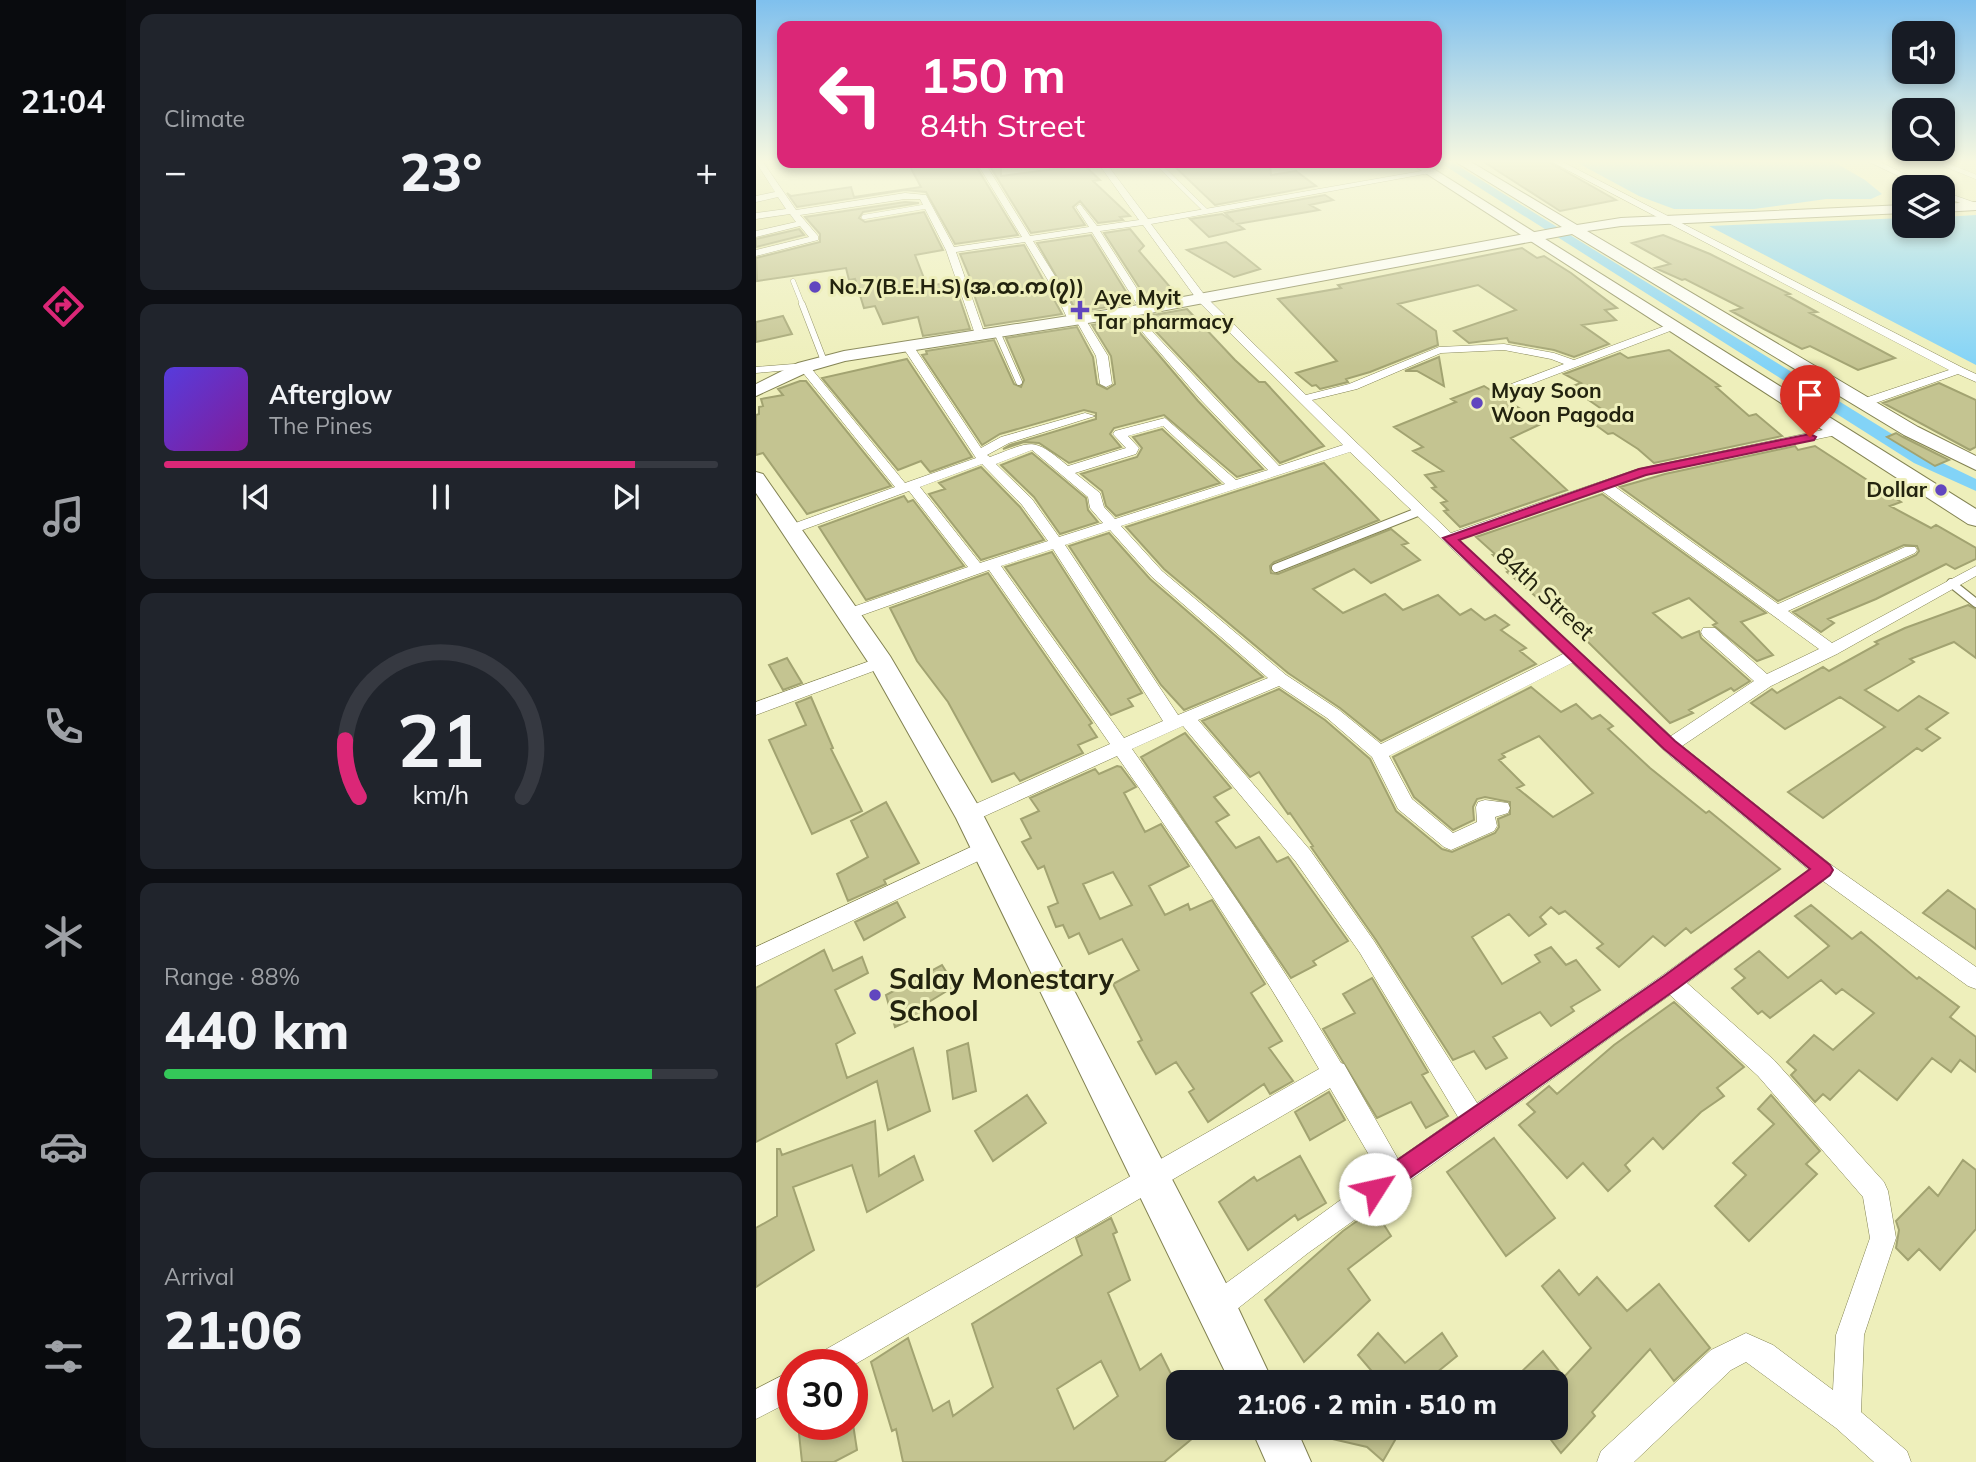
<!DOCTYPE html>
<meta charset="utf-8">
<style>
:root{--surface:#171b24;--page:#20242c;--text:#f1f3f6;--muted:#9ea1a6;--line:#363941;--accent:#db2777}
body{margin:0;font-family:Mulish,"Noto Sans Myanmar",sans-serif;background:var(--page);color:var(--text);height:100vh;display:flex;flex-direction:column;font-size:26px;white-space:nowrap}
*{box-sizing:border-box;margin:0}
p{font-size:23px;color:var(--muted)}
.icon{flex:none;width:38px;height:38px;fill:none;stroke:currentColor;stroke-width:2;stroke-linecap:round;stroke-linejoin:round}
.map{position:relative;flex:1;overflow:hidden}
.panel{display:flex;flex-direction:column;gap:14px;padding:14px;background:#0d0f14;width:630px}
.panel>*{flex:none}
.banner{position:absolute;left:21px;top:21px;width:665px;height:147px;border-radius:14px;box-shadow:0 4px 10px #0003;background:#db2777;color:#fff;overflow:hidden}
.buttons{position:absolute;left:1136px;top:21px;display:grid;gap:14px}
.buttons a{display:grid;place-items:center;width:63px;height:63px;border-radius:14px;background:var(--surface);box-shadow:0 4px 10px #0003;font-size:35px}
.speed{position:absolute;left:21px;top:1349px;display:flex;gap:14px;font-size:35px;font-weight:700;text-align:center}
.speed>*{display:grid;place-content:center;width:91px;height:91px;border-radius:50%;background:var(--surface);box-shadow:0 4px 10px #0003;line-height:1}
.speed .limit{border:10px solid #d22;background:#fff;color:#111}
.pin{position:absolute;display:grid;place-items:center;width:60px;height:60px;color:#fff;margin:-72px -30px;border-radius:50% 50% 50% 0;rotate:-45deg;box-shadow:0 0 7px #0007}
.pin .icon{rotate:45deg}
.me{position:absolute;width:77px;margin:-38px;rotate:55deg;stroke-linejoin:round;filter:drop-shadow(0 0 5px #0008)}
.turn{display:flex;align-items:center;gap:24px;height:147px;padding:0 28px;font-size:32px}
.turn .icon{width:91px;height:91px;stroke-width:2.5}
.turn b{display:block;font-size:49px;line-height:60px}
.big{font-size:52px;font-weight:800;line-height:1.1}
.panel .tile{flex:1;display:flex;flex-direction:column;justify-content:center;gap:10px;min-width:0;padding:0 24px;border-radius:14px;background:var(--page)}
.panel .dial{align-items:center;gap:0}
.dial svg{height:182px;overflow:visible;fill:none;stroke:var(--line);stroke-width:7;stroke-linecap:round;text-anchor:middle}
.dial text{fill:var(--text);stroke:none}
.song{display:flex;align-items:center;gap:21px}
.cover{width:84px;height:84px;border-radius:10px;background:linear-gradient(135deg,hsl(250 70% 55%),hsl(290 70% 35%))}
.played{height:7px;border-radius:4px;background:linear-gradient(90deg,var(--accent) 85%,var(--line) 85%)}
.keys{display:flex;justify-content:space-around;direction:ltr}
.heat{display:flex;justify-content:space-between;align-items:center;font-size:38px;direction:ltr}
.charge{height:10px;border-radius:5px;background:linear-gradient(90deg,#34c759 88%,var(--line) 0)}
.trip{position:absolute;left:410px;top:1370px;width:402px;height:70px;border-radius:14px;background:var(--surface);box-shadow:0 4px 10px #0003;font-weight:800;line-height:70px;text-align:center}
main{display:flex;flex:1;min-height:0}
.menu{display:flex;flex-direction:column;width:126px;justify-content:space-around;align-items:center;background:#090b0e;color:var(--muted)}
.menu .icon{width:49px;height:49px}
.menu .on{color:var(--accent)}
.menu b{font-size:32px;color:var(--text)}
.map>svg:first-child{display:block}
.built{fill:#e3e4a8}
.water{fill:#82d3f7}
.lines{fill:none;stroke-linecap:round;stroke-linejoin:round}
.canal{fill:#82d3f7;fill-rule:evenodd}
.building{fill:#c4c491;stroke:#a2a371;stroke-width:2;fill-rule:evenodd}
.lane-far2-casing{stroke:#828252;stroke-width:5}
.lane-far1-casing{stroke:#828252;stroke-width:7}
.lane-casing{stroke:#828252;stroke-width:10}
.street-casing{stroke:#828252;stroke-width:1}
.secondary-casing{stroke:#828252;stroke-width:2}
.primary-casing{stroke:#828252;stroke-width:2}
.lane-far2{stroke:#fff;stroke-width:4.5}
.lane-far1{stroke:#fff;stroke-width:6}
.lane{stroke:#fff;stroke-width:8}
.street{fill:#fff;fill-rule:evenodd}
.secondary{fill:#fff;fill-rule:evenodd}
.primary{fill:#fff;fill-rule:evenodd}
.route{fill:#db2777;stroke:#8e194d;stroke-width:2}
.poi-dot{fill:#6146bf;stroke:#eeefbb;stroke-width:2.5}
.labels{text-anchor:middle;stroke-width:6;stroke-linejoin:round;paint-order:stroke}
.far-poi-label{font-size:21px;font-weight:bold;fill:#23230f;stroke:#eeefbb;text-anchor:start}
.street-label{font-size:24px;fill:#23230f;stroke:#eeefbb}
.near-poi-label{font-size:28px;font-weight:bold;fill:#23230f;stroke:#eeefbb;text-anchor:start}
</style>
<main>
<nav class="menu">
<b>21:04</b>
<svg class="icon on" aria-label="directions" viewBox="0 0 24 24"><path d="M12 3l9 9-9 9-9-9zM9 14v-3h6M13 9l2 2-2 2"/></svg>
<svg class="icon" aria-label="music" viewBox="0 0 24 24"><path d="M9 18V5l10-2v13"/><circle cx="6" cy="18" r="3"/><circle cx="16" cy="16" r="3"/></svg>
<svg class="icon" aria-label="phone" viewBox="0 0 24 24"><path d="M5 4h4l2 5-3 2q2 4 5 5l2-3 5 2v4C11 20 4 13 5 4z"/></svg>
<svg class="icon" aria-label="climate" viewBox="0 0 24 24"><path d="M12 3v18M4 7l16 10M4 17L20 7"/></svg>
<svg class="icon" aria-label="car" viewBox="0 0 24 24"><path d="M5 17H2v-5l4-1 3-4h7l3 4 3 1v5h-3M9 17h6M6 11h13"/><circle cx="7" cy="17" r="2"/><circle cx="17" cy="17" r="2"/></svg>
<svg class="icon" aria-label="filters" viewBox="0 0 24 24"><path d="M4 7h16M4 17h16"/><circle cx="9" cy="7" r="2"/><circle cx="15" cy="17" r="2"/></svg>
</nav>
<section class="panel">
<div class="tile"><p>Climate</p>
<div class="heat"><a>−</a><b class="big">23°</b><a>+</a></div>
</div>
<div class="tile">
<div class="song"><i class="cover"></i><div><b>Afterglow</b><p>The Pines</p></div></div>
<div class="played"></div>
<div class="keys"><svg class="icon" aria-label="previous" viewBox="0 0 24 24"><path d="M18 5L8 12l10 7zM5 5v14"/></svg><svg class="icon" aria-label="pause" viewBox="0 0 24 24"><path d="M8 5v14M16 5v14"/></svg><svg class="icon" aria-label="next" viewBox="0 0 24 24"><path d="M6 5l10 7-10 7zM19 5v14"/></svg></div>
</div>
<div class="tile dial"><svg viewBox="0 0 100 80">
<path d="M14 69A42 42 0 1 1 86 69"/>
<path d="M14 69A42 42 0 0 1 8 44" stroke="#db2777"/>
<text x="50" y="56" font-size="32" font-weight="700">21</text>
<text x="50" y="72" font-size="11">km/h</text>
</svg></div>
<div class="tile"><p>Range · 88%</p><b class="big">440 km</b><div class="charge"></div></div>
<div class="tile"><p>Arrival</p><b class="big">21:06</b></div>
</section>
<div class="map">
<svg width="1220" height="1462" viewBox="0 0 1220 1462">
<rect width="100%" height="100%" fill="#eeefbb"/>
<path class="built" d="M0,162H3L60,239L0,253Z"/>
<path class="water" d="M820,162H1078L1109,180L1126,194L1115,199H1070L998,209H918L883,196Z
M1220,215V365L953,226L1148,218V226H1186L1187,217Z"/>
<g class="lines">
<path class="canal" d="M683,162H696L1170,455L1220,479V491L1158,463Z"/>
</g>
<path class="building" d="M728,162H793L860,200L804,211Z
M152,163H218L262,235L199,244L170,192L149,190L41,207L31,193L35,196L95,187L98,197L165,187Z
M232,163H245V176L307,168L304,163H326L344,180L337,181L374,216L364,217L367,220L342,223L324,201L317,207L329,225L275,233Z
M415,163H514L515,175L540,171L560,186L459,205Z
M569,195L577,200L554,205L563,210L481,224L488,229L453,237L434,219L466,214L478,222L469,213Z
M149,202L163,203L107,212L103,218L109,222L168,212L187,250L159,255L171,286L198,282L214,329L167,336L162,317L127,324L119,306L108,308L99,279L93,280L90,268L1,281L0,258L64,242V234L49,217Z
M43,229L48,235L0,247V239Z
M374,229L388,246L383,251L421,295L392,301L348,233Z
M335,235L377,303L321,312L281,243Z
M907,235L954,254L1034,294L1030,295L1061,312L1054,313L1139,358L1102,370L1054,346L1046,349L1008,329L975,311L986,308L929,279L926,280L899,268L914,264L876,243Z
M470,242L504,269L478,277L431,250Z
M268,245L306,314L229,326L213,280H215L204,254Z
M766,248L781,258L788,256L815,273L861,308L849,310L860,320L826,325L853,344L818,357L798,350L753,342L751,338L713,343L698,331L760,310L722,285L642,304L680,331L682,345L614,372L590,379L592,382L564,389L560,385L556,386L540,373L581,361L522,299L585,288L582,285Z
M431,309L479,360L503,382H509L568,446L524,463L386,317Z
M27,316L36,334L0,342V322Z
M372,319L442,401L507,469L481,477L408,415L358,428L354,434L365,447L313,463L283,443L268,442L247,449L254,445L340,419V413L328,410L244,434L226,445L166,355L171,354L170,351L238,340L258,384L265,387L268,380L250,338L321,327L337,357L341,384L351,389L359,384L355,356L336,325Z
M913,350L964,386L960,387L993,416L1000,414L1026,436L898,463L882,449L857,433L852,434L830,418L847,410L814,387L825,383L808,374L864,353L872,358Z
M683,357L688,386L661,371H649Z
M151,359L216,457L174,472L165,461L142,470L66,378Z
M44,381H50L135,486L51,514L7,453L0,455V415L3,414V407L7,406L5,399L27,395L22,389Z
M1183,383L1220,400V447L1214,450L1127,403Z
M728,386L787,423L755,438L811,490L704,527L688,511L692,510L685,503L691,501L676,488L680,487L669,475L687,471L657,451L667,447L638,427L700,402L695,399Z
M406,429L464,483L360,516L350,506L346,491L325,474L381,457L386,448L377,437Z
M1140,433L1147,437L1193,460L1179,466L1131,437Z
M1039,446L1042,450L1059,446L1145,502L1134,506L1175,528L1180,525L1220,548V559L1199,569L1190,564L1120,599L1072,619L1078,623L1065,632L1037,612L1160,555L1163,551L1161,546L1148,545L1022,601L864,487L909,474Z
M276,453L330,498L332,510L342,522L304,534L278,497L245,465Z
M568,463L623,520L518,562L514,566L515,573L522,574L635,529L652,543L646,545L664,560L615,583L598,569L557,589L587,613L629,594L647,610L682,595L704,615L715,609L729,620L739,615L753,625L745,630L770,648L764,651L780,664L625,741L584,708L532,673L408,569L370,527Z
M225,467L264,507L288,540L225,560L173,494L189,489L183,483Z
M846,494L1010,613L985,622L1017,655L1001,661L957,625L961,623L933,598L897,613L926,638L943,631L945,638L994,681L978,691L975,688L933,710L937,713L914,723L825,635L751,572L753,571L737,555H740L720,537Z
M148,496L152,502L157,500L208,566L110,600L63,527Z
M353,533L394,579L507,677L428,710L405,685L313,546Z
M296,552L386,693L372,699L377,706L355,715L249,567Z
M232,573L336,723L333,725L341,737L322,745L327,753L264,781L258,773L236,782L192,702L161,661L134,608Z
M1212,605L1220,609V658L1198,642L1154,659L1158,662L1109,690L1142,711L1163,696L1192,713L1170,729L1184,738L1166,751L1161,748L1067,818L1032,792L1129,727L1084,697L1029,729L995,703L1016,689L1021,693L1067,667L1073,671L1122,644L1119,642L1149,628Z
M31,658L46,683L27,690L13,665Z
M775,687L805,712L820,704L836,719L844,715L857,726L852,729L894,768L950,813L953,811L1024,869L935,933L930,928L909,946L897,936L863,967L841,948L847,944L809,911L803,914L795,907L784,917L790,924L773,936L753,914L716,937L746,984L784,962L779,955L795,947L810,965L820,960L844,990L815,1007L818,1011L795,1026L784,1012L737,1037L751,1058L730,1069L718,1051L697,1060L620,940L555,847L557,846L534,813L532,814L503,772L494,777L446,721L523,689L569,720L614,759L640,811L686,849L696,852L739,833L743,827L742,819L754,814V802L729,797L721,799L717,807L718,820L697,830L658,797L637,757ZM783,736L837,793L797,817L761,788L768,785L743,760L749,757L746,754Z
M55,697L77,748L75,749L106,811L56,834L13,740L50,725L40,703Z
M429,733L475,788L458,797L473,815L460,822L480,848L503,837L521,862L532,857L592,941L557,961L560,965L535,978L385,757Z
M361,766L365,767L380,787L368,793L389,832L405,824L433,866L393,886L409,915L432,904L434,910L456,900L509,984L495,993L526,1041L513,1048L537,1081L514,1094L508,1084L452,1122L433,1092L438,1089L420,1062L400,1074L382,1042L386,1040L357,984L383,970L366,939L333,954L323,933L313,938L307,925L300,927L292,907L302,903L288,866L282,869L266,842L275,838L265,819L283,811L274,798L339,769L343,774ZM357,872L376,905L344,919L327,884Z
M130,802L163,863L128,880L130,884L92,901L81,874L112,857L95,821Z
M1192,890L1220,910V949L1167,913Z
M141,902L149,917L108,940L99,922Z
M1055,905L1096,939L1105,932L1161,979L1163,977L1203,1007L1194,1017L1220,1037V1072L1204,1060L1195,1072L1176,1058L1141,1100L1103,1070L1074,1100L1067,1094L1059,1102L1035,1075L1040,1070L1031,1062L1058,1035L1077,1050L1118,1013L1086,989L1080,994L1065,980L1014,1018L1006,1011L1002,1014L976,988L989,978L979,969L1003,951L1032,978L1073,946L1039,916Z
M68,950L77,971L106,957L112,973L79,990L99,1033L80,1044L91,1078L157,1048L174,1111L132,1130L121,1081L0,1142V988Z
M186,965L199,986L163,1008L165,1015L139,1027L130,995Z
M616,978L672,1072L666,1075L692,1116L670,1128L655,1102L621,1118L567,1029L599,1013L587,994Z
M918,1002L988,1067L961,1088L968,1096L945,1112L907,1149L897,1138L869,1165L874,1171L852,1191L827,1163L811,1178L763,1125L779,1112L771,1104L793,1086L801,1094L858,1045Z
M212,1043L220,1091L197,1099L191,1051Z
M573,1092L589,1120L554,1140L539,1112Z
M271,1095L290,1123L237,1161L219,1131Z
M1015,1095L1064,1151L1050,1164L1061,1174L993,1241L959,1206L990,1175L977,1163L1018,1124L1002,1109Z
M119,1121L123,1176L158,1156L167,1180L111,1212L96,1165L37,1187L58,1250L0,1287V1228L21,1216V1149H24L26,1155Z
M738,1138L799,1218L750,1256L691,1172Z
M544,1156L570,1203L542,1220L539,1215L492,1250L463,1202L498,1177L501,1181Z
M1207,1160L1220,1170V1229L1184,1270L1163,1249L1152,1260L1140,1248L1143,1230L1140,1221L1173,1187L1182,1196Z
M618,1209L635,1236L592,1269L614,1300L548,1362L509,1300L587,1231Z
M355,1218L361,1232L357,1234L374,1280L352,1293L384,1370L405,1354L422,1388V1428H449L408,1462H147L140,1429L136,1431L115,1362L152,1338L177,1411L193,1401L197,1416L237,1387L216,1324L326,1255L320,1238ZM345,1361L362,1396L318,1429L301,1389Z
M803,1270L823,1295L841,1277L871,1311L903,1284L954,1348L918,1381L894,1349L836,1412L839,1416L805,1453L786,1428H800V1385L802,1382H755L787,1351L808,1377L835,1348L786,1286Z
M622,1333L649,1363L686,1333L701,1356L669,1382H625L602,1355Z
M42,1424H97L101,1450L78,1462H46Z
M560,1428H646L627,1461L611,1447L559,1435Z"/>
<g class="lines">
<g class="lane-far2-casing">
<path id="lane-far2" d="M401,163L450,211
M1188,164L1220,177
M348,165L362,163
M108,217L173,206
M37,281L47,306"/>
</g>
<g class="lane-far1-casing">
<path id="lane-far1" d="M46,304L68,361
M241,332L263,382"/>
</g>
<g class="lane-casing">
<path id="lane" d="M520,568L664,511
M1195,583L1220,603"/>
</g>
<g class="street-casing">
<path id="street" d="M0,162H7L40,210L149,193L170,195L198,247L266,237L221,163H229L274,236L333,227L320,207L324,204L341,226L383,220L342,163H350L392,219L677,169L674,173L395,224L450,297L550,395L593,384L683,347L748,344L798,353L818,360L914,324H922V328L754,392L750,390V386L808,364L795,359L748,350L685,353L601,389L556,400L695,533L882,469L1081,427L1085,428V434L890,475L858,486L1022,604L1149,547H1159L1161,550L1159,553L1032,611L1076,643L1220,566V576L1081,654L1015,686L926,746L1074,864L1220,967V989L1212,986L1067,881L931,983L1018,1060L1128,1182L1132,1191L1140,1238L1108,1335L1105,1412L1151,1451L1155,1462H1118L1080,1428L990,1362L975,1370L878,1462H841L845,1451L955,1350L990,1333L1017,1345L1077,1390L1080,1335L1114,1238L1107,1197L1002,1076L914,995L552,1253L471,1317L461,1321L451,1317L447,1307L451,1297L623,1172L574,1088L96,1366L56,1365L60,1355L563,1069C501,961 432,858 361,756L220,820L213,822L206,820L204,815L206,810L354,744L233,570L98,618H88L85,614L88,610L212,567L153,491L41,532H31V526L139,487L44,369L0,373V367L63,362V366L55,368L149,483L220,458L146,346L152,343L156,344L225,448L245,437L329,413L339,416L253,443L231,455L234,457C277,441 276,436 312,466L370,448L357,434L359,431L409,418L480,480L512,470L444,399L370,313V309L374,308L523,466L587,445L442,301L387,225L344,231L394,309L389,312L384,309L336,232L277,241L309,292L321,317H328L352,356L356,384L350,387L344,384L340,356L321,322L312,320L299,292L269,242L200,252L229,335L220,337L190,250L164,199H149L44,215L62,236V240L0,256V250L53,237L44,226L0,237V231L40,222L34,214L0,219V213L30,209L22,197L0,202V196L19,192ZM407,426L469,484L359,519L348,507L344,493L319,473L380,454L383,448L372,436ZM276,450L332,497L334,508L347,523L303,537L276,499L240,464ZM594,452L807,654L625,744L583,710L530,675L406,571L365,526ZM226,464L266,505L292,541L224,563L164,487ZM846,491L1063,649L1011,674L959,628H947L945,632L947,636L998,681L915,736L702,540ZM354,530L396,577L512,678L422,715L309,545ZM297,549L407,721L368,738L245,566ZM816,663L913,755L1053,870L907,975L721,1103L618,941L554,850L442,720L523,686L571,718L616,757L642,809L688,847L695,850L738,831L741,826L739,817L752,813L754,808L752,803L729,800L722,802L720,807L721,822L697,833L656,799L633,756ZM427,726L540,862L604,953L702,1117L642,1159L588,1064L585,1063C520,955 449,852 376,749Z
M796,162H807L1207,368L1220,374V382L1202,374L1111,406H1103V400L1193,370Z
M1113,162H1124L1176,187H1166Z
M1186,191L1220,203V209L1186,196Z
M125,657L131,658L133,662L131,666L0,715V702Z
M230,840L237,842L240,848L237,854L0,966V947Z
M37,1370V1400L0,1419V1389Z"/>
</g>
<g class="secondary-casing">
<path id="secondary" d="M700,162H715L821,225L865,218L1148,205V213L865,226L831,231L1162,427L1220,456V470L1148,435L816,234L389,314L89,361L54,371L0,396V384L42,363L88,351L389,304L806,227Z
M1220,202V210L1186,212V204Z
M0,472L7,474L134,656L223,807L475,1293L517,1382H474L200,818L114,665L0,493Z
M495,1428H540L555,1462H510Z"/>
</g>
<g class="primary-casing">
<path id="primary" d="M654,163H668L1220,509V526L1212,524Z"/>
</g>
<use href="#lane-far2" class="lane-far2"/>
<use href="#lane-far1" class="lane-far1"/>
<use href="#lane" class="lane"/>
<use href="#street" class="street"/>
<use href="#secondary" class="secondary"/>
<use href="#primary" class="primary"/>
</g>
<linearGradient id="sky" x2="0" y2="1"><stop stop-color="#7fc0ee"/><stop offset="0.44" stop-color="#f7f8e0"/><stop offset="1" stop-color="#f7f8e0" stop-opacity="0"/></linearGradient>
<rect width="1220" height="367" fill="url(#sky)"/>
<path class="route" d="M1054,434L1060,437L1058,440L890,475L703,540L919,741L1074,865L1077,870L1074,875L922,988L627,1197L619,1201L611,1197L608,1189L611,1181L908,976L1054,869L908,749L687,538L883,469Z"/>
<g class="poi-dot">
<circle cx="59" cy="287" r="7"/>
<path d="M320.5 299.5h7v7h7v7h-7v7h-7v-7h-7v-7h7z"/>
<circle cx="721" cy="403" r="7"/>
<circle cx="1185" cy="490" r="7"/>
<circle cx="119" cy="995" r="7"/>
</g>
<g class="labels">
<g class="far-poi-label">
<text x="73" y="294">No.7(B.E.H.S)(အ.ထ.က(၇))</text>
<text x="338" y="305">Aye Myit<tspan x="338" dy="24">Tar pharmacy</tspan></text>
<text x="735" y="398">Myay Soon<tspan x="735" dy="24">Woon Pagoda</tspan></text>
<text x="1171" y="497" text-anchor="end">Dollar</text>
</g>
<g class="street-label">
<text transform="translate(789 594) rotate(43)" y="8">84th Street</text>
</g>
<g class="near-poi-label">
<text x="133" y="989">Salay Monestary<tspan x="133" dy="32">School</tspan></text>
</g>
</g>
</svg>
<div class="buttons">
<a><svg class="icon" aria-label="sound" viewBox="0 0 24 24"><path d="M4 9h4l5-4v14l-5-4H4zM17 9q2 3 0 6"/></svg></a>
<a><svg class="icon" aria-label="search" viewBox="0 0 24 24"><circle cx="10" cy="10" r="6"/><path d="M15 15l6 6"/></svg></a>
<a><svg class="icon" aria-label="layers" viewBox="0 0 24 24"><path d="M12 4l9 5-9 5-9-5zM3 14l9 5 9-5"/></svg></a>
</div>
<div class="speed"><div class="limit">30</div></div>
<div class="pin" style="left:1054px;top:437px;background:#d93025"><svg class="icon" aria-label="arrive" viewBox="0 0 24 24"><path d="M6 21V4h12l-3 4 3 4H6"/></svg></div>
<svg class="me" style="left:619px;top:1189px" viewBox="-20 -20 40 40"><circle r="19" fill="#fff"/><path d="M0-13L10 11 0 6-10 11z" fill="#db2777"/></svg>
<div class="trip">21:06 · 2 min · 510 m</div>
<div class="banner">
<div class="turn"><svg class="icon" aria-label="left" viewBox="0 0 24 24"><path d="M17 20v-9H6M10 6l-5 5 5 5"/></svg><div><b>150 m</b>84th Street</div></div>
</div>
</div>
</main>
